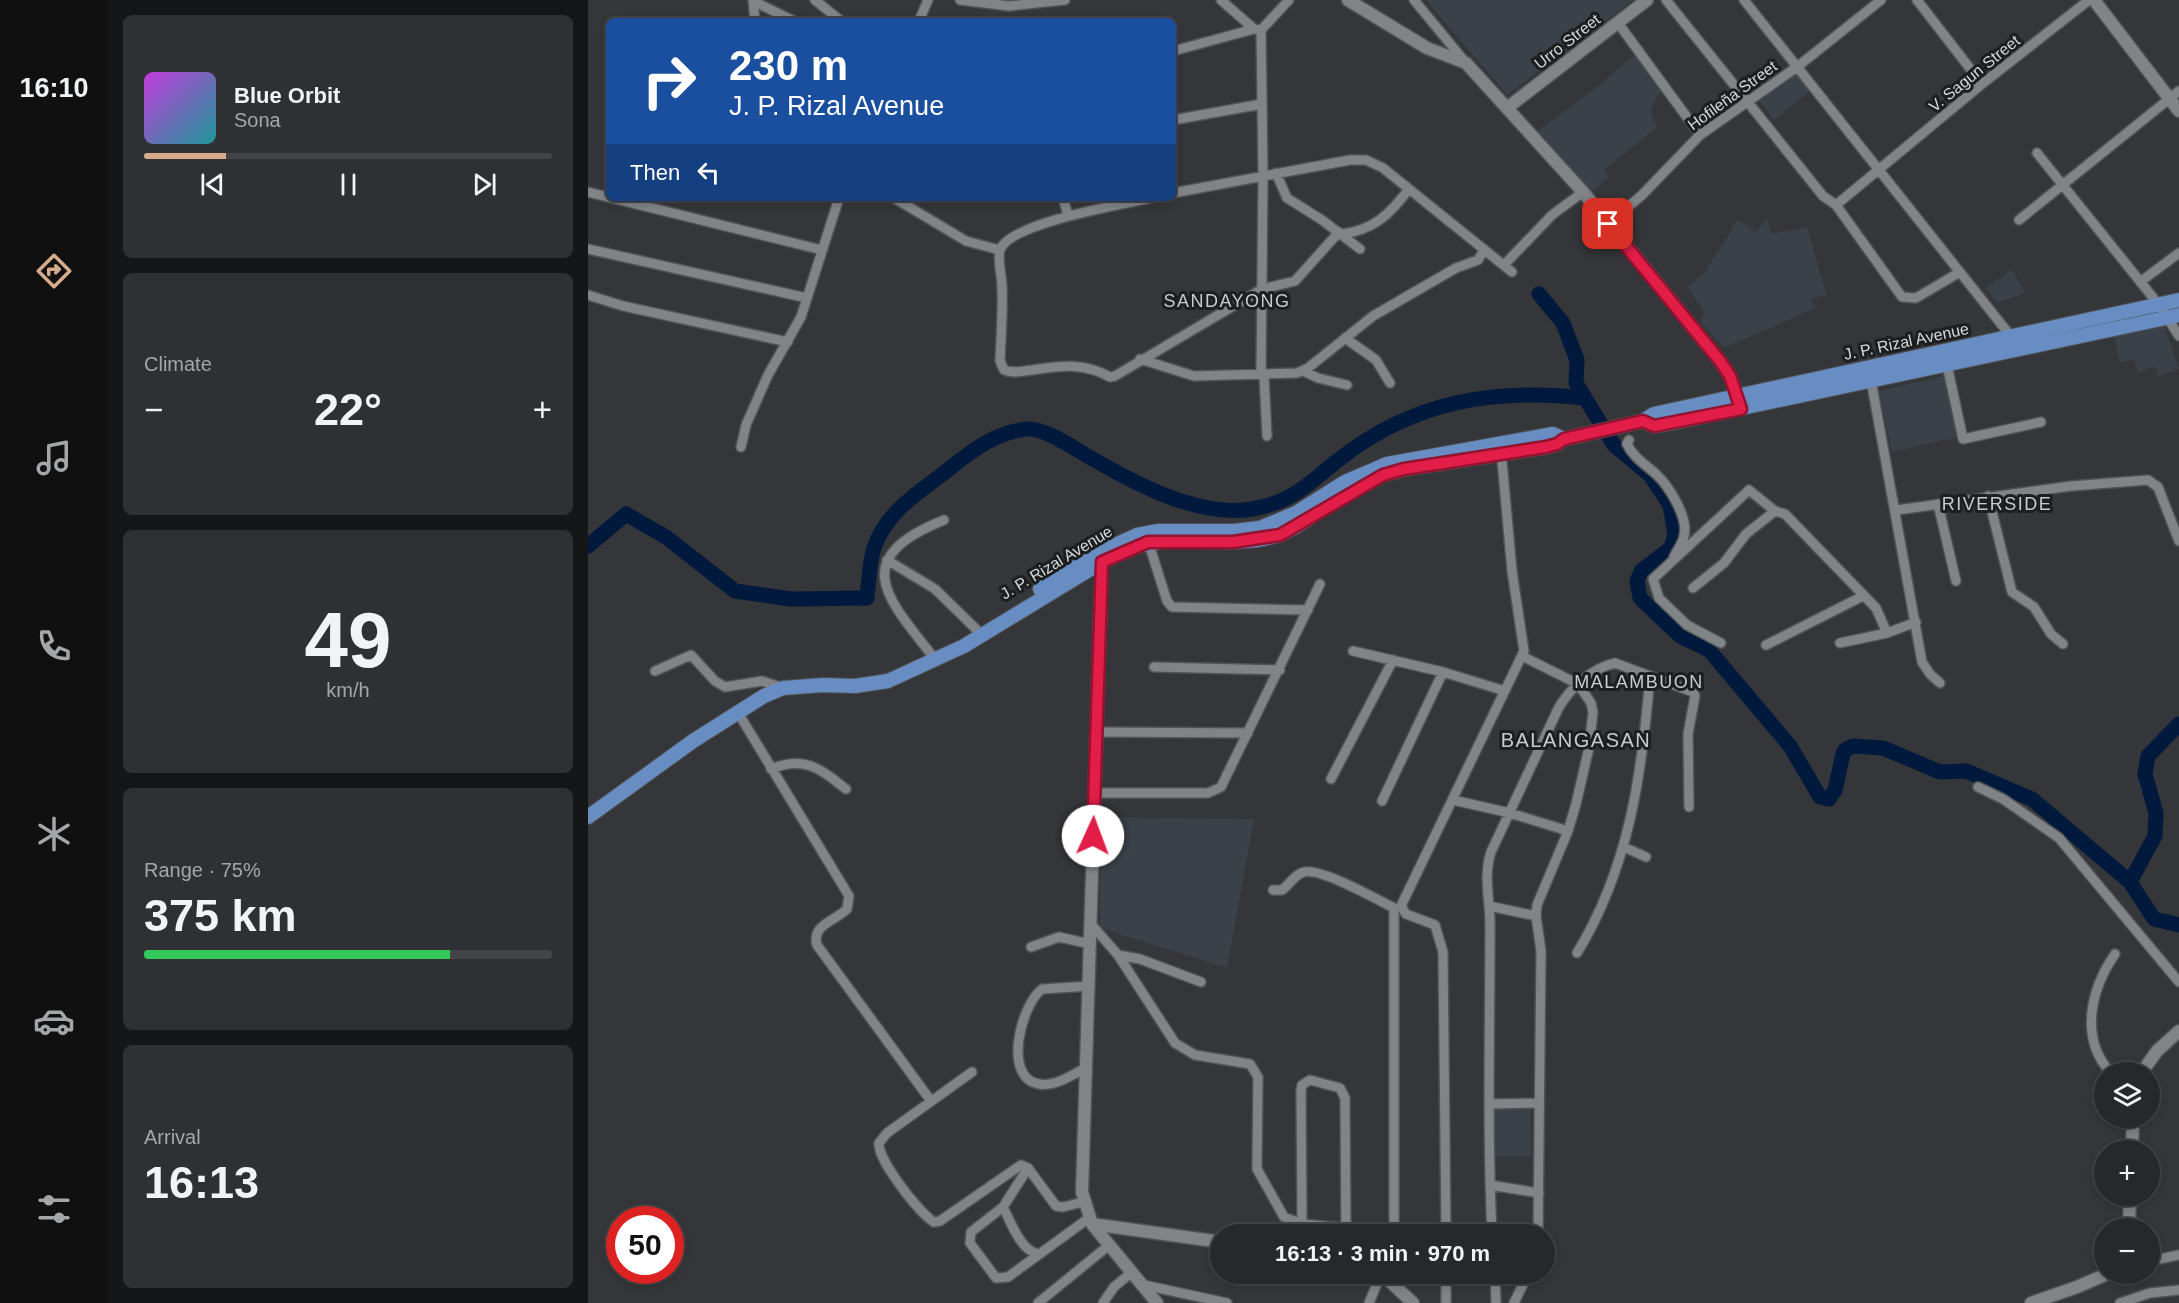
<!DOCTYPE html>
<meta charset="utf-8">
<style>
:root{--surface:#27282b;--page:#2f3033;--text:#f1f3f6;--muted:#a4a6a9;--line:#434447;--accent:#d6ab8b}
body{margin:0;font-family:Helvetica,sans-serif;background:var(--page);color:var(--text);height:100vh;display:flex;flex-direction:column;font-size:22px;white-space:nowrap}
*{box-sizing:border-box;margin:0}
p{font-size:20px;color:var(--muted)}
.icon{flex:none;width:33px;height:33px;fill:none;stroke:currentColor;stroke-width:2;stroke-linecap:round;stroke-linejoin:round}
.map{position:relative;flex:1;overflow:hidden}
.side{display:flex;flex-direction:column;gap:15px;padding:15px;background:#151618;width:480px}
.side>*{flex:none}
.banner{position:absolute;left:18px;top:18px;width:570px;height:183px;border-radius:9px;box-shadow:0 3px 9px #0003,0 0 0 2px var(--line);background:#1a4fa0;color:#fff;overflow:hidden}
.buttons{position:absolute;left:1506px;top:1062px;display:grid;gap:12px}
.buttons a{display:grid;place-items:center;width:66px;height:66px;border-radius:50%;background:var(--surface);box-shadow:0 3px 9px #0003,0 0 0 2px var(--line);font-size:30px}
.speed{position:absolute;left:18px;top:1206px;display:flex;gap:12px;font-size:30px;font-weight:700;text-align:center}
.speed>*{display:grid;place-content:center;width:78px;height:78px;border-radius:50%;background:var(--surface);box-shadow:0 3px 9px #0003,0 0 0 2px var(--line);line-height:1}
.speed .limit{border:9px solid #d22;background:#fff;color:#111}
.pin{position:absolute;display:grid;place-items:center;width:51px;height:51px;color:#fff;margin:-26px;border-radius:12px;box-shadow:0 3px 9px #0006}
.me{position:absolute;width:66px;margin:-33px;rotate:2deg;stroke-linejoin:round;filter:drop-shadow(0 0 4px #0008)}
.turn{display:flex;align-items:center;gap:21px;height:126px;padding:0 24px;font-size:27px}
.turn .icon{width:78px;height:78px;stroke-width:2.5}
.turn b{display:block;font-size:42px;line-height:51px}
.then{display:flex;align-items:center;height:57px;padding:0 24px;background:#0003;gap:12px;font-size:22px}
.big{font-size:45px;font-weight:600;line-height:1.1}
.side .widget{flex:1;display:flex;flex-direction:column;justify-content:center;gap:9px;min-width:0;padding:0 21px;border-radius:9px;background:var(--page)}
.side .dial{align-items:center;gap:0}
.dial b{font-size:78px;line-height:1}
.song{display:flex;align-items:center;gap:18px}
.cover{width:72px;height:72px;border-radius:9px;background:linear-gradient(135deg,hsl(290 70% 55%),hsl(180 70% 35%))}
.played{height:6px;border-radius:3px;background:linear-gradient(90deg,var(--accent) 20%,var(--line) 20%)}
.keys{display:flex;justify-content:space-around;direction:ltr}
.heat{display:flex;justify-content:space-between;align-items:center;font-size:33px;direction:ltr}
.charge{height:9px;border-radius:4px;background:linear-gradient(90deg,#34c759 75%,var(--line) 0)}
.trip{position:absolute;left:622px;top:1224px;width:345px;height:60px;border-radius:30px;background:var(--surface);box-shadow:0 3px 9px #0003,0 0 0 2px var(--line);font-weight:600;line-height:60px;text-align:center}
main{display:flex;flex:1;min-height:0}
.menu{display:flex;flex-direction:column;width:108px;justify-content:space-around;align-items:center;background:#101011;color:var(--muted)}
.menu .icon{width:42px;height:42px}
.menu .current{color:var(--accent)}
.menu b{font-size:27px;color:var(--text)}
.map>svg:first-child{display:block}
.built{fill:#3b4149}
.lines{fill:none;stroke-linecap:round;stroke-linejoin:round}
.river{stroke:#01193d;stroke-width:15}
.street-casing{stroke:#505255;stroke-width:12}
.secondary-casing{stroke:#505255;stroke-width:15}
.primary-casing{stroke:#505255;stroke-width:16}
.street{stroke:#818487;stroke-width:9}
.secondary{stroke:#818487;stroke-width:12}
.primary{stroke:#678dc2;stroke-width:14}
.route-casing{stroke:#92132f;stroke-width:15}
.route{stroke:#e11d48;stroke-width:10}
.labels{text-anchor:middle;stroke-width:6;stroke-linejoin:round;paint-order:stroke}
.street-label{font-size:16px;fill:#d6d8d9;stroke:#1d1e1f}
.neighbourhood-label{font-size:18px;letter-spacing:1.5px;fill:#c8cace;stroke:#1d1e1f}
.quarter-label{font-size:20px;letter-spacing:1.5px;fill:#c8cace;stroke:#1d1e1f}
</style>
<main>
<nav class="menu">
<b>16:10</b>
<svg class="icon current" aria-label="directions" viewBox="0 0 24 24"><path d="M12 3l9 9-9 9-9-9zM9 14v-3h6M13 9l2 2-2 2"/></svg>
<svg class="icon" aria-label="music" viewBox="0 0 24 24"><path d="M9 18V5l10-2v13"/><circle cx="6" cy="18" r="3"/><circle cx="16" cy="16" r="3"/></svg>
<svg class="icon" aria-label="phone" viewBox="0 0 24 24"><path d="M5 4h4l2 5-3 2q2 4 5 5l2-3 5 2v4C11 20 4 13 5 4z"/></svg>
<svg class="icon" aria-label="climate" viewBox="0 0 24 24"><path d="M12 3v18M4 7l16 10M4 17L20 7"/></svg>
<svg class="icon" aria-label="car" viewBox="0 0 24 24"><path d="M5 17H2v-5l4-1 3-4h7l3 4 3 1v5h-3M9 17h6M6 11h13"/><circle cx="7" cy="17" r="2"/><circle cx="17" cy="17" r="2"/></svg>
<svg class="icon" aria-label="filters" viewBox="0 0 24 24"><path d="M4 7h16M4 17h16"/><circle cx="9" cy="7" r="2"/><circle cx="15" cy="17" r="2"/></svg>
</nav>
<section class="side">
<div class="widget">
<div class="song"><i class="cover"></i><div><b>Blue Orbit</b><p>Sona</p></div></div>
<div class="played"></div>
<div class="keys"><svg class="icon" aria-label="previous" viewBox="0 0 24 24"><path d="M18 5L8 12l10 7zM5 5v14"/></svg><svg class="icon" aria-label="pause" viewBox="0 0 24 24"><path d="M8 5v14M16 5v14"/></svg><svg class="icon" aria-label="next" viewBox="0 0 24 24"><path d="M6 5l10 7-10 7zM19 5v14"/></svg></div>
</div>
<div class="widget"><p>Climate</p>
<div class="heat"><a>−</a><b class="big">22°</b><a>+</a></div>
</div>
<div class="widget dial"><b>49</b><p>km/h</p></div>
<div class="widget"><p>Range · 75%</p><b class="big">375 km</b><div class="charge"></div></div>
<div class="widget"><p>Arrival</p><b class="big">16:13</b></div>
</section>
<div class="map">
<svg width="1591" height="1303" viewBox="0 0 1591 1303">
<rect width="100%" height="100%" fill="#343639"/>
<path class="built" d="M838,0H1045L919,95Z
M1049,53L1078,88L1069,96L1063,112L1069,127L1016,170L1021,177L1002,193L949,131L1008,88Z
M1207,73L1222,91L1186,120L1170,100Z
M1179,218L1183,234L1219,227L1239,296L1222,298L1227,308L1136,348L1113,322L1116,312L1100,287L1115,274L1150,220L1168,232Z
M1424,269L1437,293L1409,303L1398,288Z
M1575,322L1591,369L1570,376L1567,366L1550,373L1546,360L1532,362L1525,333Z
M1357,376L1370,437L1304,452L1291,391Z
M513,817L666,819L639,968L512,928Z
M902,1105H942L943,1156H904Z"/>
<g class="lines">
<path class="river" d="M951,294L975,323L989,360L988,383L997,398L1026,445L1062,475L1082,505L1087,534L1083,548L1053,571L1049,581L1052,598L1092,636L1121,650L1202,746L1232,797L1241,799L1247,790L1255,754L1257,750L1265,746L1295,748L1352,772L1378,771L1444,799L1542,882L1566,919L1591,925
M0,546L38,514L78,537L147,591L203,599L279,598C281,582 281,563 286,548C297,515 325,496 352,476C378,456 403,433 438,429C456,427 487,449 503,458C548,484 611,518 664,509C705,502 720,484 749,461C824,401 905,388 997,398
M1542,882L1567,836L1568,813L1557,774L1560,756L1591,724"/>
<g class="street-casing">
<path id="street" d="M165,0L167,21
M227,0L253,21
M372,0L421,6L477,0
M633,0L666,29
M826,0L878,63
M1078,0L1235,196L1248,205L1314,297L1328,298L1372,272
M1156,0L1425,339
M1329,0L1394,84
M165,1L206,21
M331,21L340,0
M1030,23L1112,135
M585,51L666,29L673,30
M585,120L674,104
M1449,153L1571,305L1591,336
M688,173L699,198L734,220L772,249
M0,192L234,250
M585,193L762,160H778L795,168L924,272
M306,198L378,241L412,250
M475,198L480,215
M563,198C536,204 421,223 412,250C409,259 414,276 414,287C415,311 413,336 412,361L416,370C425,374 435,371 444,370C473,366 496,362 522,377L527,376L674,289L707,281L751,232
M1248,205L1394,84L1501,0
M1431,220L1591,91
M1020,224L1054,195L1112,135L1209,67L1293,0
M754,234C786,230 802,214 821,189
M0,249L219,298
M916,265L964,215L995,192
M1552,282L1591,253
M0,295L35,306L200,342
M757,338L788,360L802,383
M552,359L606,376L709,373L720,368L785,316L868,268L890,260L896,250
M1359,365L1375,439L1453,422
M715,371L730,378L759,385
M673,375L675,175L673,30L701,0
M676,375L679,436
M1283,380L1334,662L1342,674L1352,683
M1041,440L1039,444C1045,457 1058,465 1068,474C1081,486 1101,518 1096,536C1095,543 1089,551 1086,557
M153,447L158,425L180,375L213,317L251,198
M1400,496L1424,592L1446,607L1463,634L1475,644
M1350,504L1368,581
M1309,510L1483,486L1560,480L1570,487L1591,541
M560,541L579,601L584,607L720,610
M299,560L347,589L388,629
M1105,588L1136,563L1158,534L1187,511
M1133,643L1099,625L1071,598L1065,579L1161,490L1187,511L1197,514L1288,608L1299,633
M1252,643L1299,633L1328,622
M1178,645L1275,596
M765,651L855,672L917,691
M934,656L990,684L1003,703L1005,712L1001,748L988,804L980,831L949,905L948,916L953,951L950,1234
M347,659C299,598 259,559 356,520
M566,667L692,670
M67,671L103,655L127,681L137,687L174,681L195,688
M149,711L261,896L259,909C247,921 223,925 229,945L343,1101
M509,732L660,733
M183,769C217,755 232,769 258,789
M743,779L805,660
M1390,787L1415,799L1471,838L1591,982
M507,793H620L633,787L732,584
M865,800L922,813L980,831
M794,801L855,672
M1036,847L1058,857
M685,890H694C701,885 707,874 716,872C734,868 788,899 806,908V1234
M901,906L948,916
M502,923L530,955L587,1043L607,1055L662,1064L670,1077L669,1169L696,1217L714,1224
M443,947L471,937L502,944
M989,953C1041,868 1054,774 1062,676
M530,955L552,959L613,982
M499,1067C486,1074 467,1087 451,1084C414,1078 433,1005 454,989L502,986
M384,1072L299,1133L291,1143C289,1159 331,1213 346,1222L352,1221L433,1165L440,1168L468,1206L475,1207L495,1202
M1522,1072C1491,1037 1503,989 1527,954
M901,1104L951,1103
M440,1168L415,1207L383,1232L382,1243L408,1278L420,1277L501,1218
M902,1185L951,1193
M415,1207C423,1222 432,1250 450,1254
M758,1228L714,1224L713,1090L714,1085L722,1080L752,1088L757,1098L758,1234
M858,1234L855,952L847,925L818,914L813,906L936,651L924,571L913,450
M904,1234C899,1131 902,1028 902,924C902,900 895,876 903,852L970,709C981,689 1004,668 1027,663L1105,692L1107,696L1100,734L1101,807
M1562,1261L1591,1255
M907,1274L908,1303
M556,1285L639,1303
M450,1303L520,1246
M515,1303L526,1287L544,1272
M781,1303L793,1274
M858,1303V1274
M926,1303L940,1274
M1532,1303L1562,1293L1591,1290"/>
</g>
<g class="secondary-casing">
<path id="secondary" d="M760,0L839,48L878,63L995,192L1132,361L1142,376L1152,405
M1506,0L1591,111
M919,108L1059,0
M514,555L494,1192L504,1224L569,1303
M1554,1072L1569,1051L1591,1031
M1544,1150L1545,1118
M504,1224L633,1242
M1541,1228L1542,1196
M794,1274L825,1303
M1443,1303L1489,1287L1519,1274"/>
</g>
<g class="primary-casing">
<path id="primary" d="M1055,421L1066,426L1088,422L1591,315
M452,589L514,551L549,535L570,531H646L672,528L708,513L757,482L799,464L965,434L976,439
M0,817L105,741L176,696L195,688L235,685L267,686L300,681L376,646L514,562L549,546L582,540L645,542L670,540L692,535L707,527L752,498L795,475L816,469L958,447L969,444L976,439L1055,421L1066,414L1591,300"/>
</g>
<use href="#street" class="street"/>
<use href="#secondary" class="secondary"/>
<use href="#primary" class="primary"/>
</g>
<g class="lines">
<g class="route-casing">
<path id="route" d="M505,836L514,562L560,542H645L692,535L795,475L816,469L958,447L969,444L976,439L1055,421L1066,426L1153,409L1142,376L1132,361L1020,224"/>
</g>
<use href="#route" class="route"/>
</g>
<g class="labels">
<g class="street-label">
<text transform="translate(979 41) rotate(-38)" y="6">Urro Street</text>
<text transform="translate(1386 73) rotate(-39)" y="6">V. Sagun Street</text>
<text transform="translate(1144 95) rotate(-36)" y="6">Hofileña Street</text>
<text transform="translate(1318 341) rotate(-12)" y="6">J. P. Rizal Avenue</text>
<text transform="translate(468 562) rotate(-31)" y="6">J. P. Rizal Avenue</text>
</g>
<g class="neighbourhood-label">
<text x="639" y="307">SANDAYONG</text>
<text x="1409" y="510">RIVERSIDE</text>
<text x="1051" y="688">MALAMBUON</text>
</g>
<g class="quarter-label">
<text x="988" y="747">BALANGASAN</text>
</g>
</g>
</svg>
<div class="buttons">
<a><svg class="icon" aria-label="layers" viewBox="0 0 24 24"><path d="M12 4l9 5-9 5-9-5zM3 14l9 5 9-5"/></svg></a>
<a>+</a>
<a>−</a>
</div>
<div class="speed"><div class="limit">50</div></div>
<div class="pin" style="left:1020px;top:224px;background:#d93025"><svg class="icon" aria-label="arrive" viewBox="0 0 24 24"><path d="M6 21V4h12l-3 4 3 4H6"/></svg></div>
<svg class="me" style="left:505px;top:836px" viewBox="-20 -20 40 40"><circle r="19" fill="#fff"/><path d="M0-13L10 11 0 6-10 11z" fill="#e11d48"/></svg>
<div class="trip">16:13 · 3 min · 970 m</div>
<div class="banner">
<div class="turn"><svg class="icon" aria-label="right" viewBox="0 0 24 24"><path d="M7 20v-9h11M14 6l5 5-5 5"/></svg><div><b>230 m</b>J. P. Rizal Avenue</div></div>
<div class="then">Then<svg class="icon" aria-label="left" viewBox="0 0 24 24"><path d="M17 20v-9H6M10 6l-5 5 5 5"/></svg></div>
</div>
</div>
</main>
